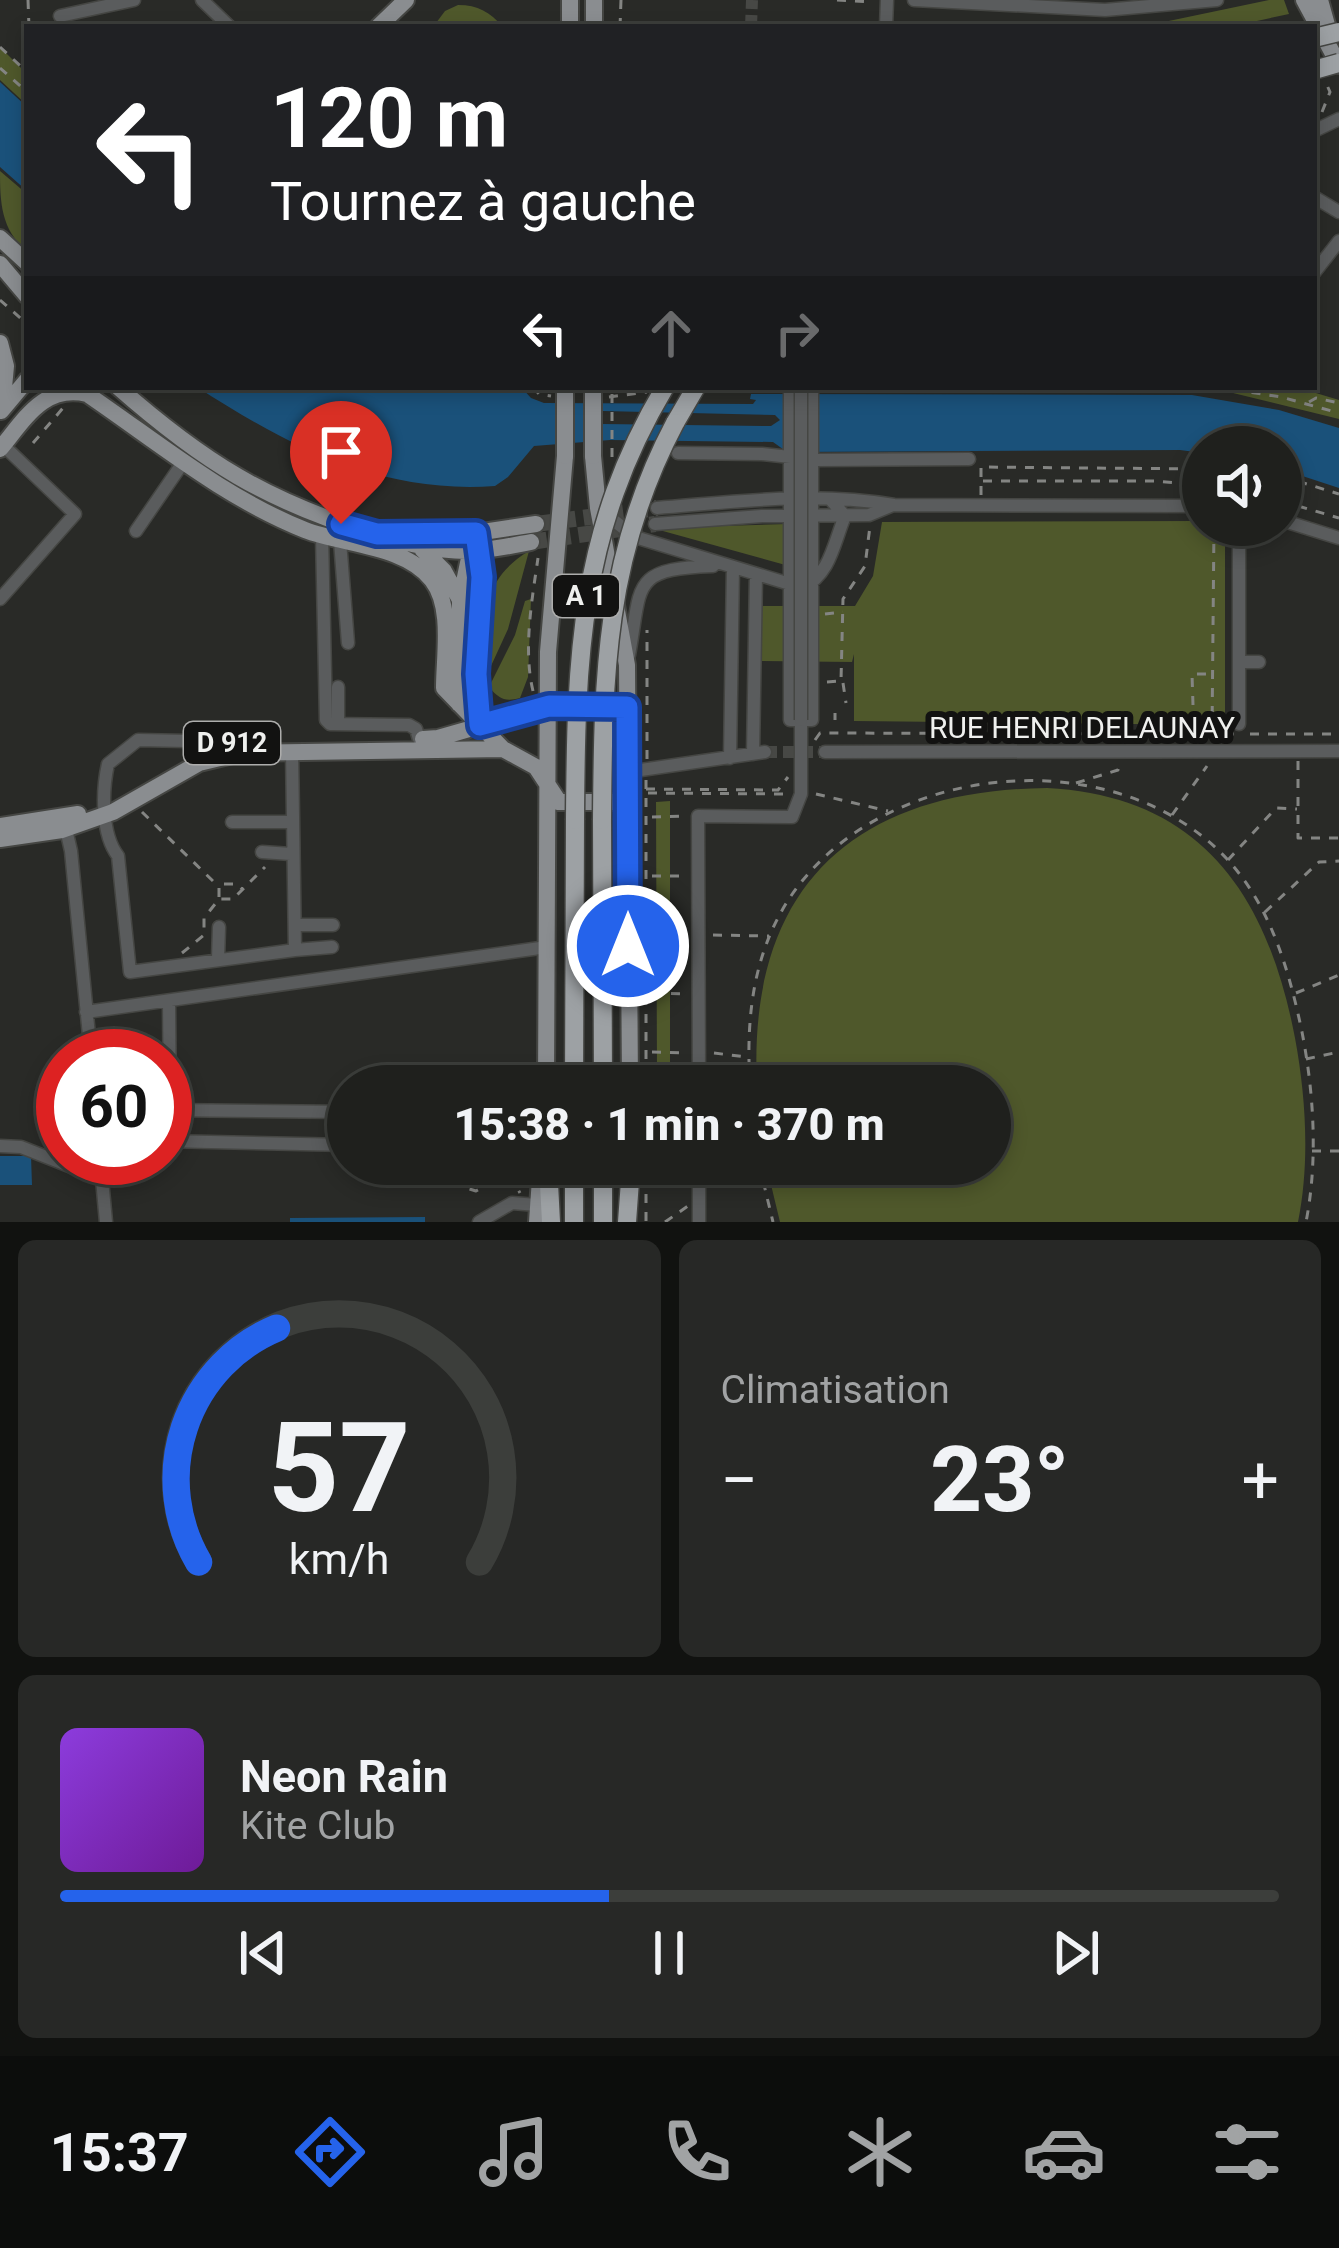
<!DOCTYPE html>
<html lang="fr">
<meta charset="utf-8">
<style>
:root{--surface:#1f201d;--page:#272826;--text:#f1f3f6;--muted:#a1a3a4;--line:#3c3e3b;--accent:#2563eb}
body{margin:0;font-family:Roboto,sans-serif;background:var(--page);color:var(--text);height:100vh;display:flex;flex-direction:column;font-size:45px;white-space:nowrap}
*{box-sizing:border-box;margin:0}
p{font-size:39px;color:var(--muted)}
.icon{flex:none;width:66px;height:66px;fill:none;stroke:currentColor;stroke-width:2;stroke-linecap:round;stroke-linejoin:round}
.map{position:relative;height:1222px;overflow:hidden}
.sheet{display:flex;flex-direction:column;gap:18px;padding:18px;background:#111210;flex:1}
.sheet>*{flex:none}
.hud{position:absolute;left:24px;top:24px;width:1293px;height:366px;border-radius:0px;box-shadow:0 6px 18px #0003,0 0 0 3px var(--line);background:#202124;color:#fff;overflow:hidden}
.buttons{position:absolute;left:1182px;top:426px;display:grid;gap:24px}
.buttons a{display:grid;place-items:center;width:120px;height:120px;border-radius:50%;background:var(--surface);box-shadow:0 6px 18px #0003,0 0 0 3px var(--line);font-size:60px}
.speed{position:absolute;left:36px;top:1029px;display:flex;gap:24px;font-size:60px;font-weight:700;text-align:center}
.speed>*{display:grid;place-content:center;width:156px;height:156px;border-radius:50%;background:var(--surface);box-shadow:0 6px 18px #0003,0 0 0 3px var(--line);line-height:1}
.speed .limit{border:18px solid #d22;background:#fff;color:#111}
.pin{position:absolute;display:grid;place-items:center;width:102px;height:102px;color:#fff;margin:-123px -51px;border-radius:50% 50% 50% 0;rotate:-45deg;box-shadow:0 0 12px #0007}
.pin .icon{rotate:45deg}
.me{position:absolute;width:132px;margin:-66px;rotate:0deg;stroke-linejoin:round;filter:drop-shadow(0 0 9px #0008)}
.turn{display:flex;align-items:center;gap:42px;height:252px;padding:0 48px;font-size:54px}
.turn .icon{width:156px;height:156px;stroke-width:2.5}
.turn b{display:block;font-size:84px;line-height:102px}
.lanes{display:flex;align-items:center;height:114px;padding:0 48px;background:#0003;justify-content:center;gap:60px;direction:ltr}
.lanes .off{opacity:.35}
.big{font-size:90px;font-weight:800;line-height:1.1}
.sheet .card{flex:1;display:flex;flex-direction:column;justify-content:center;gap:18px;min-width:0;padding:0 42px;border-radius:18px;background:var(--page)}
.sheet .dial{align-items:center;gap:0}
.dial svg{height:312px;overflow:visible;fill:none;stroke:var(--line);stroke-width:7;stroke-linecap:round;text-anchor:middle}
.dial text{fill:var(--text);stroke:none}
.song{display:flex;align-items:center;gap:36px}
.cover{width:144px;height:144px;border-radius:18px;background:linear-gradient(135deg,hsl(270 70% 55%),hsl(280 70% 35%))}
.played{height:12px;border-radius:6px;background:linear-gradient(90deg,var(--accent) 45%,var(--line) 45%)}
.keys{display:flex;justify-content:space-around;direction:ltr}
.heat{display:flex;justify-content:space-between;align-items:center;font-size:66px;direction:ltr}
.sheet .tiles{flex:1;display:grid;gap:18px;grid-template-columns:1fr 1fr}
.card:last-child{grid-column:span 2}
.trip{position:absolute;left:327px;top:1065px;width:684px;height:120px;border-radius:60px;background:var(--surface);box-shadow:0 6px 18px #0003,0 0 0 3px var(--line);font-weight:800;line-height:120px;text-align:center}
.menu{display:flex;height:192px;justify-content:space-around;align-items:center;background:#0c0d0c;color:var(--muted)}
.menu .icon{width:84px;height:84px}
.menu .active{color:var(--accent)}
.menu b{font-size:54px;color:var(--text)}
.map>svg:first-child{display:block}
.green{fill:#4f582b}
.water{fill:#1a517a;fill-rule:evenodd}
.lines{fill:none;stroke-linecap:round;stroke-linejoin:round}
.minor-tunnel{stroke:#474845;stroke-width:12;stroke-dasharray:12 6;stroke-linecap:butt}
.major-tunnel{stroke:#474845;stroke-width:16;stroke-dasharray:16 8;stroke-linecap:butt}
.minor-casing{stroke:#454643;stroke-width:15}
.major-casing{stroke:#454643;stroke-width:20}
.highway-casing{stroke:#454643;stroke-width:21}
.path{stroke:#848583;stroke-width:3;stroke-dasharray:9 9;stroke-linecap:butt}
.minor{stroke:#5a5c5d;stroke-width:12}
.major{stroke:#8a8d90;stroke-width:16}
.highway{stroke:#9da1a4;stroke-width:18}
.minor-bridge-casing{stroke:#454643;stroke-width:15;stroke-linecap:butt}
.major-bridge-casing{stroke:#454643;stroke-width:20;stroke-linecap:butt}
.highway-bridge-casing{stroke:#454643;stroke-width:21;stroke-linecap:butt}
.path-bridge{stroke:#848583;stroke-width:3;stroke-dasharray:9 9;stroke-linecap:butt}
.minor-bridge{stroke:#5a5c5d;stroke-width:12}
.major-bridge{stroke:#8a8d90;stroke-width:16}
.highway-bridge{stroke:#9da1a4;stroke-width:18}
.route-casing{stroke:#184099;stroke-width:30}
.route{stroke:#2563eb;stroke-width:21}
.labels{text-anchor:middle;stroke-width:12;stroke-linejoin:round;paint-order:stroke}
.shield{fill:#121211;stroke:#adadac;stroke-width:3}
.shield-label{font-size:27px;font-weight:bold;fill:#eff0ee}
.street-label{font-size:30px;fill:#eff0ee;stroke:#121211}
</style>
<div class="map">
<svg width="1339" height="1222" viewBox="0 0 1339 1222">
<rect width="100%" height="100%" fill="#292a27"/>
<path class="green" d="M1269,0H1284L1289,14L1229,27H1140Z
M458,5C478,5 490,12 503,27H433L445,11Z
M0,47L27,74V105L0,80Z
M0,171L27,194V251C1,230 0,202 0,171Z
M1236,387H1296L1339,400V419L1233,393Z
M1199,521L1205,526H1225V725L854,721V654L852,662L762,661L761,606H855L873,576L882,522Z
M788,524L789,566L652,528Z
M529,551L508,629L485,679C484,625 477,582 529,551Z
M531,599L528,677L520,698C505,702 499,699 489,687L515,635L525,601Z
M1047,788C1202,796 1268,896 1295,1038C1306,1097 1310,1163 1298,1222H780L766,1164H990V1086H757C747,889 852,790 1047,788Z
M670,801V1077H657L656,802Z"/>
<path class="water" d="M0,82L27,107V191L0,167Z
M197,387H521L531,398L544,403L753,404L756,400L750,399L751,394L1192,395L1279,410L1339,428V488L1281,469V447H1203V453L1180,450L787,452L773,442L610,440L534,446L508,477L495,486C380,494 290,447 197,387ZM603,411L775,415L780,420L771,426L603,424L589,420V415Z
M0,1156H31L32,1185H0Z
M425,1217V1222H290V1218Z"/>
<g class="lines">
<path class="minor-tunnel" d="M751,27L752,0
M765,752H825"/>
<path class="major-tunnel" d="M536,524L657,508
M531,542L655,524"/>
<g class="minor-casing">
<path id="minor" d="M202,0L230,27
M914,0L1105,10L1217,0
M60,16L134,0
M886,27L887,0
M1314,131L1339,119
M1314,197L1339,212
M1314,273L1339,241
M790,387V720H812V387
M678,453L762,454L818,460L969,459
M657,508C735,502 816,491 894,505L1203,506
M604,513L635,537L803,588C831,572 833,545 845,516L831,500
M1281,520L1339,538
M655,524L762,516L869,515L893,505
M1239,525V724
M136,531L182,464
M322,536L326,720L330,724L409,725L416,729L419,739
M340,541L348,643
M0,599L75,514L3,445
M629,655C642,584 630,569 713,566
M1239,662H1259
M338,724V687
M237,742L138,740L108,764C102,791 101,834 118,856L130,972L295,950L292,751
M825,752L1339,751
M753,754L756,574
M730,758L733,567
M627,772L765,752
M232,822H291
M65,825L71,851L91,1056
M262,852L291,854
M295,925H333
M295,950L332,947
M218,959L219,927
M169,1002L170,1110
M86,1012L547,947
M699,1086L698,816L792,817L801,794V720
M165,1110L348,1112
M165,1141L348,1145
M0,1146L21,1147L102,1179
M100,1158L106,1222
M455,1164H652
M699,1164V1222
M479,1222L512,1203L537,1205"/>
</g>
<g class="major-casing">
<path id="major" d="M1304,0L1339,65
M1320,0L1330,36
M378,27L406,0
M570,27V0
M594,27V0
M0,238L27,263
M0,264L27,296
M0,343L6,366L2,409
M118,387C202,461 267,502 375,534C406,543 433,551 466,551C488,551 510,546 531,542
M1,411L27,380
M0,449C25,419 44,384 87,394C159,443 223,497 305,530C344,545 405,545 432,580C453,607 444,655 444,688L503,749
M593,456L598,508L627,665L630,1086
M476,533C490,576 477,625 476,670C476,690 479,709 480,729
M396,534L476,533L536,524
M422,549L444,571L460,600
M459,704L460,601L472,544
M423,739L438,738L549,706L627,707
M0,826L78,814
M0,839L62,830L113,812L199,763L241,753L503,749L536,767L559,802H628
M546,1086L548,652L565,456
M537,1222L541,1164"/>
</g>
<g class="highway-casing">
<path id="highway" d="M675,423L696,387
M602,820L603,1086
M574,1086L575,820
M548,1164L551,1222
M603,1164V1222
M574,1222V1164
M627,1222L630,1181"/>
</g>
<path class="path" d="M28,0L29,27
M837,0L872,2
M620,27L621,0
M0,47L27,72
M0,68L27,92
M1322,112L1330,92L1326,83
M0,300L27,324
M533,387L539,394L551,396
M1216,387L1281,397L1339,413
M609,397L647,392
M1309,402L1316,398L1339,403
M33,443L63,408
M1281,476L1339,494
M983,481H1154L1203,485
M981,495V467L1203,469
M1281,501L1339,518
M825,614L843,612
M827,682L841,681L843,599L865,566L870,526
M843,683L846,703
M533,691C523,650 532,599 538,558
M1193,705L1192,674H1213
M835,720V713
M1212,733L1214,525
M1250,734H1339
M815,740L820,733L1234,734
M647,759V630
M1298,761V838H1339
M646,780V1086
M1076,783L1118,770L1119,763
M646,789L778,790L788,777
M648,793L788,794
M816,794L888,811
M142,812L215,883L219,884
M1172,815L1207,766
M652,817L686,816
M1228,860L1276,808L1297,809
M652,876H686
M219,897V884H236L242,889
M1265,912L1319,862L1339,861
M652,934L686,935
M713,935L769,936
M182,953L204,935V918L219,899H233L265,867
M653,993L687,994
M1296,993L1339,975
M652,1052L686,1053
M714,1053L746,1057
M1306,1059L1339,1052
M750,1086C746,1021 752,958 787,902C876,762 1113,737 1227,859C1271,907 1289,970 1302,1032C1314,1093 1318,1161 1306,1222
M1312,1151H1339
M759,1164L773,1222
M510,1175L520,1193
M460,1178V1186L476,1191L503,1176
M646,1194V1222
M665,1222L688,1206"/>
<use href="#minor" class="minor"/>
<use href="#major" class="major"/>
<use href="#highway" class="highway"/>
<g class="minor-bridge-casing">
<path id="minor-bridge" d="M801,387V720"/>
</g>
<g class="major-bridge-casing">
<path id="major-bridge" d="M565,387V456
M593,456V387"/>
</g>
<g class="highway-bridge-casing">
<path id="highway-bridge" d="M1314,38L1339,32
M1314,70L1339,63
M575,820C576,658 579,531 665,387
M602,820C603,675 605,555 675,423"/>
</g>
<path class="path-bridge" d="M612,457V387"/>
<use href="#minor-bridge" class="minor-bridge"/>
<use href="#major-bridge" class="major-bridge"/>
<use href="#highway-bridge" class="highway-bridge"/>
</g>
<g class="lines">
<g class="route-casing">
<path id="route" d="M341,524L377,534L476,533L482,577L476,674L480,725L549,706L627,707L628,946"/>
</g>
<use href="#route" class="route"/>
</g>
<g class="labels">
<g class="shield">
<rect x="553" y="575" width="66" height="42" rx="9"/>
<rect x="184" y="722" width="96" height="42" rx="9"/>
</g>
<g class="shield-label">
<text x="586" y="605">A 1</text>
<text x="232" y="752">D 912</text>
</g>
<g class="street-label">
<text x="1082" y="738">RUE HENRI DELAUNAY</text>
</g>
</g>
</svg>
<div class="buttons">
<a><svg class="icon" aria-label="sound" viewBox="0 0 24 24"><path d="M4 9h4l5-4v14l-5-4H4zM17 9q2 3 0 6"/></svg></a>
</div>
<div class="speed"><div class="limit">60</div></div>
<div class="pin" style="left:341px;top:524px;background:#d93025"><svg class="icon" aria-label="arrive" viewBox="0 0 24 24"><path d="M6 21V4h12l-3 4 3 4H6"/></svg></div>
<svg class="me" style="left:628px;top:946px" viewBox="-20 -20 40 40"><circle r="17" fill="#2563eb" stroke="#fff" stroke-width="3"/><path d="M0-11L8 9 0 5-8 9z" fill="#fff"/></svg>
<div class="trip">15:38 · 1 min · 370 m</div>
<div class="hud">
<div class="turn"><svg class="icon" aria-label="left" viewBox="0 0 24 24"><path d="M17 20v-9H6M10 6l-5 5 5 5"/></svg><div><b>120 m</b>Tournez à gauche</div></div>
<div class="lanes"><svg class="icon" aria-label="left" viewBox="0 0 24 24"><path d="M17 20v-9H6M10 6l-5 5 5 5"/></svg><svg class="icon off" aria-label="ahead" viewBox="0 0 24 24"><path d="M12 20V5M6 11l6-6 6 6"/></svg><svg class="icon off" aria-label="right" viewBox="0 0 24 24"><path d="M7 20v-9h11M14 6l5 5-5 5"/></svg></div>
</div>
</div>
<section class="sheet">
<div class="tiles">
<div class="card dial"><svg viewBox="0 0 100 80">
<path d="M14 69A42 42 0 1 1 86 69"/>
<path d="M14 69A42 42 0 0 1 34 9" stroke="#2563eb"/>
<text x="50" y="56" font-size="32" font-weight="700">57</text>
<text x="50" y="72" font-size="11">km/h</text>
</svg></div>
<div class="card"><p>Climatisation</p>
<div class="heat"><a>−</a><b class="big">23°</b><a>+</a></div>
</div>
<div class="card">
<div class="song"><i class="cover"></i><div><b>Neon Rain</b><p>Kite Club</p></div></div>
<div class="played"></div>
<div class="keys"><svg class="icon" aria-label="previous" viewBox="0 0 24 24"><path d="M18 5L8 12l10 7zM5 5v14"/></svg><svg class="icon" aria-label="pause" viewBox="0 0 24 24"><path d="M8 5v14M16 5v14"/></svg><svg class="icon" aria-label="next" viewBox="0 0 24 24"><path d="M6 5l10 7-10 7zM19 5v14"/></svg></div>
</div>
</div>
</section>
<nav class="menu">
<b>15:37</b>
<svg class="icon active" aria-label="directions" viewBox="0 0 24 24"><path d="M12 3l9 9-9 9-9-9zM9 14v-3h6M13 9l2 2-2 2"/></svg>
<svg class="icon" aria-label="music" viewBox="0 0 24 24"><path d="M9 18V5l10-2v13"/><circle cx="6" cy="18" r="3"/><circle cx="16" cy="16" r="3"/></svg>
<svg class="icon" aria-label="phone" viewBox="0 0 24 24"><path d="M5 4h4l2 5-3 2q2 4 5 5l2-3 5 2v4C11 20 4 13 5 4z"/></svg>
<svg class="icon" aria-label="climate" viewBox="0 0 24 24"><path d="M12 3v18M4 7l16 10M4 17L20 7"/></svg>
<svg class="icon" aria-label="car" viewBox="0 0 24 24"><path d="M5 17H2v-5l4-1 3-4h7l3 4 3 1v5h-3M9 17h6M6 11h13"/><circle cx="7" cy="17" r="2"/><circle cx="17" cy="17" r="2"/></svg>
<svg class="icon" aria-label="filters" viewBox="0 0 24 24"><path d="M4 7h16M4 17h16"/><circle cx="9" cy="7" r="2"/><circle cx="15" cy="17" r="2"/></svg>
</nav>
